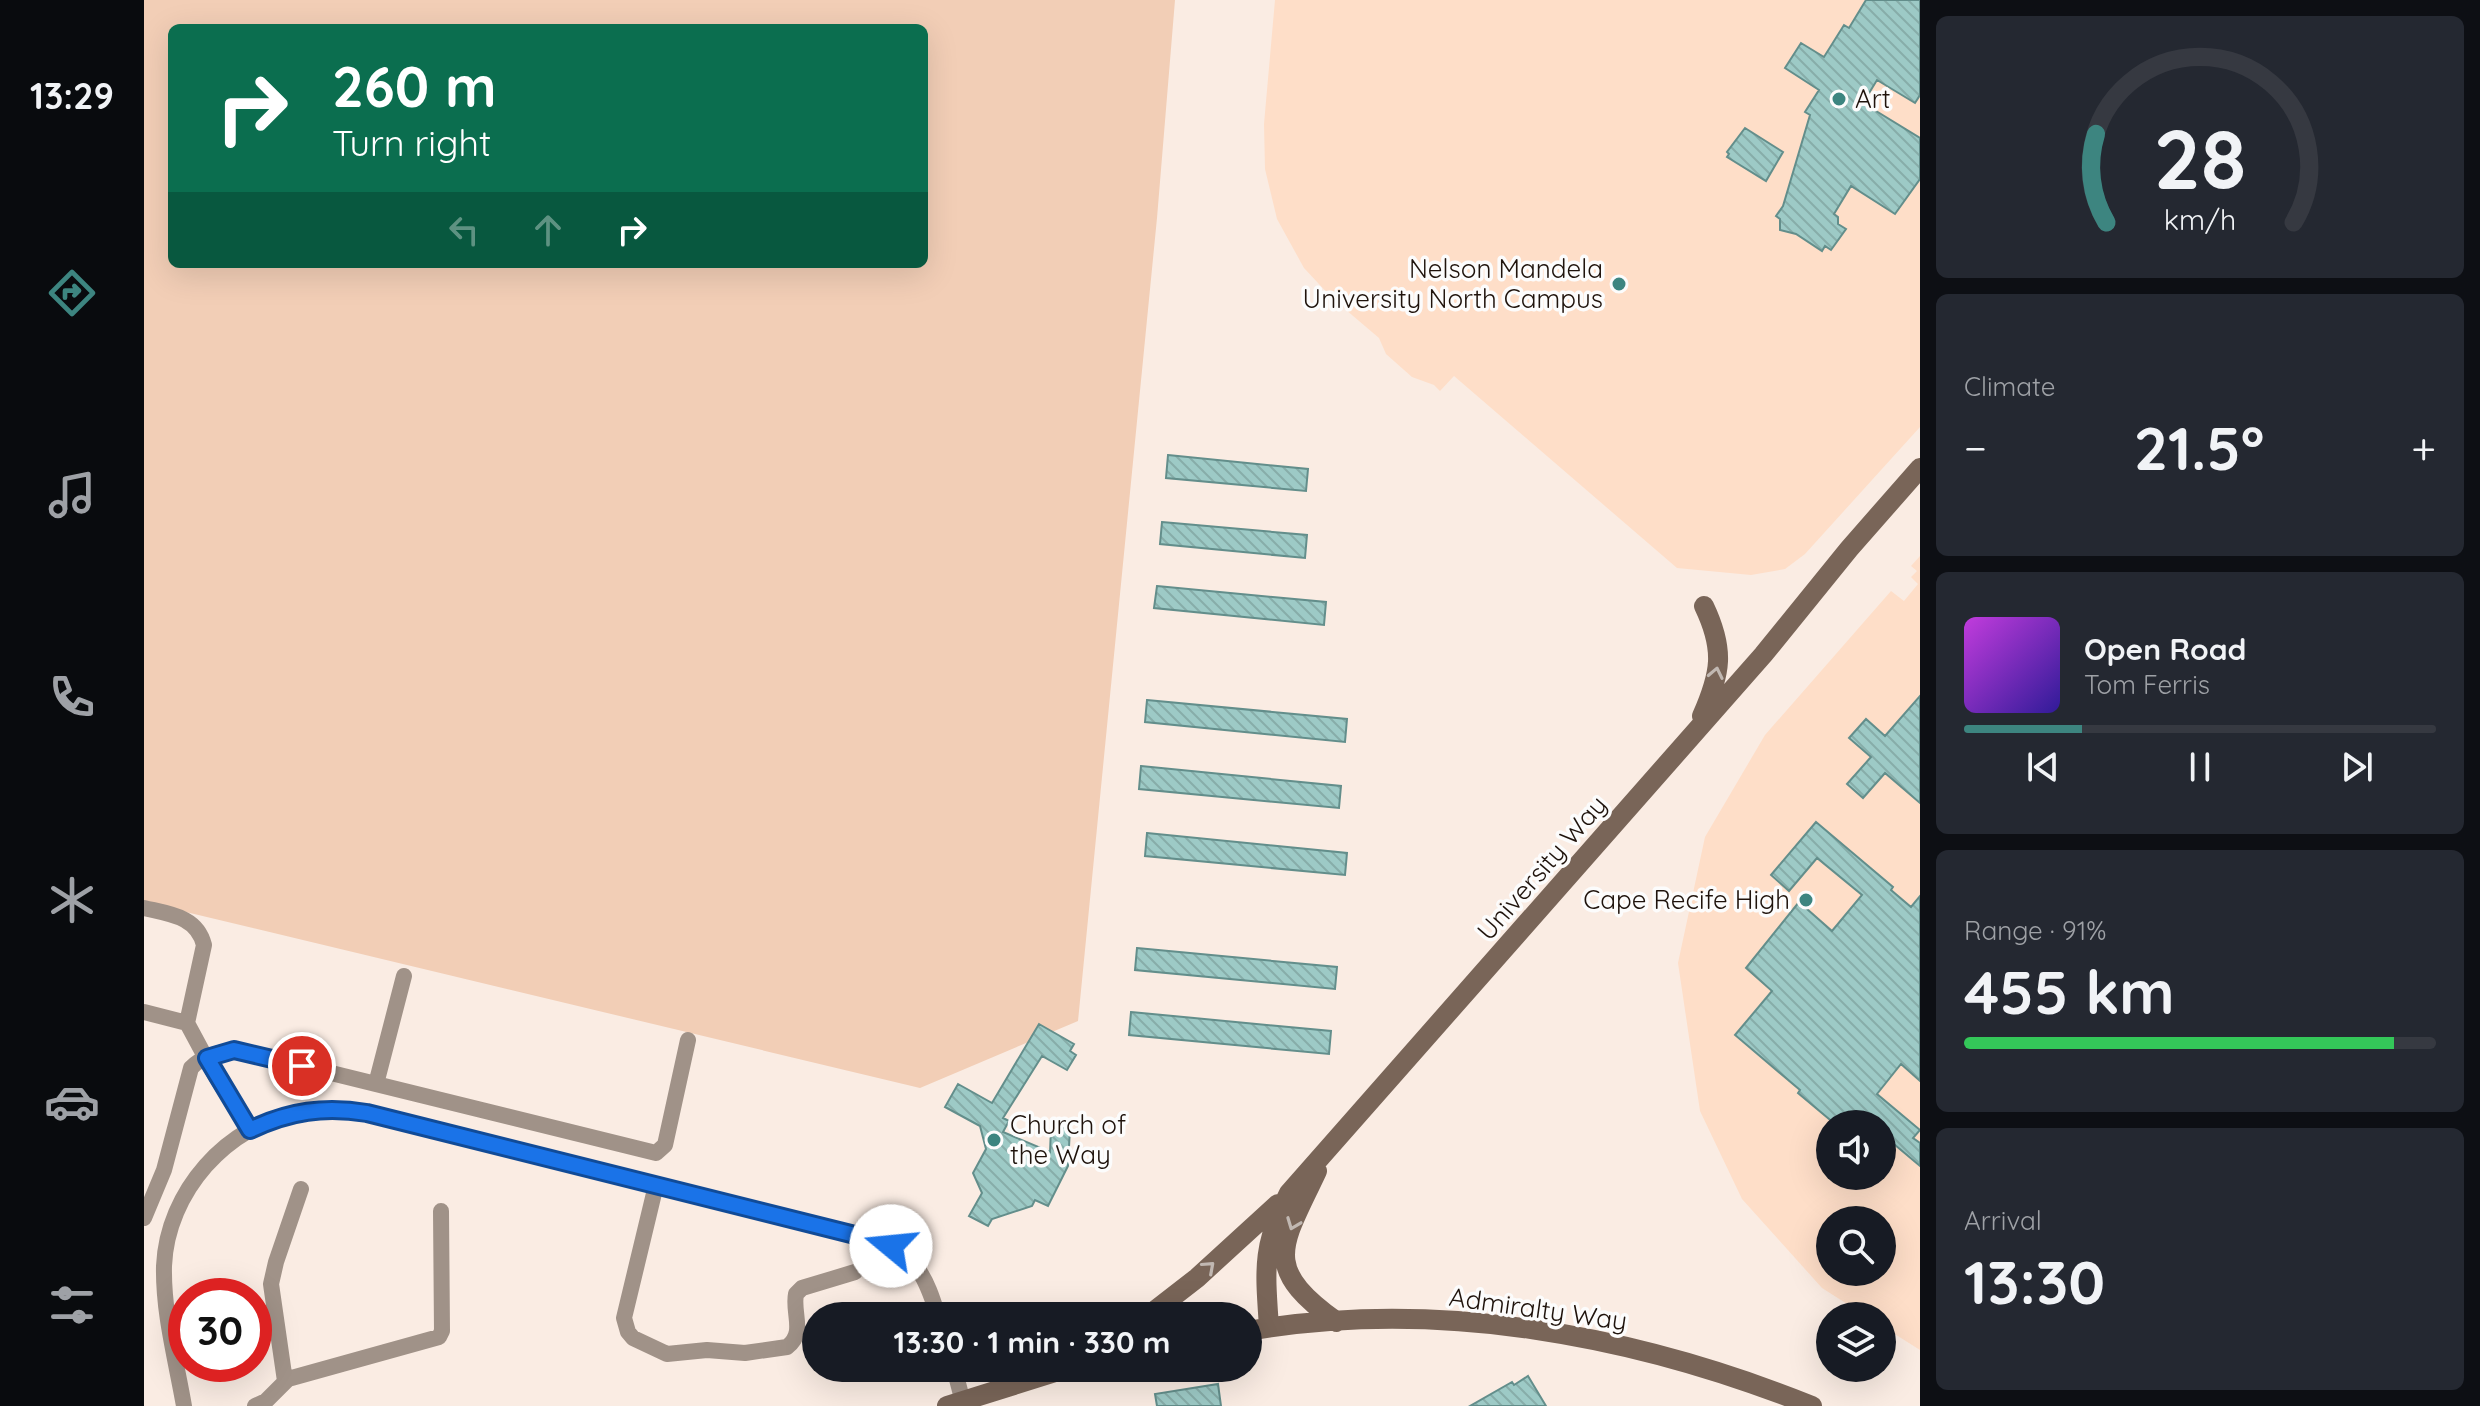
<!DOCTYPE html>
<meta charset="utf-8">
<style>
:root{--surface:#171b24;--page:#242831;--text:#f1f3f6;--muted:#9ea1a6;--line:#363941;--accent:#3d8580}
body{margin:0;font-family:Quicksand,sans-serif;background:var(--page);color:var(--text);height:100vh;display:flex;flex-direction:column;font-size:30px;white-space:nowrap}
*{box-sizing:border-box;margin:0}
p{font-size:26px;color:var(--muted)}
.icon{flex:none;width:44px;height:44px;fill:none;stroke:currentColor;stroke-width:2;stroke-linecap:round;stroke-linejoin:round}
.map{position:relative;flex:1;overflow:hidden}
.drawer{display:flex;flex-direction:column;gap:16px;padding:16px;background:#0d0f14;width:560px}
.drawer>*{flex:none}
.banner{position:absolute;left:24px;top:24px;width:760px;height:244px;border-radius:12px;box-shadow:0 8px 32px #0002;background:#0b6e4f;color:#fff;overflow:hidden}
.tools{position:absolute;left:1672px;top:1110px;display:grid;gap:16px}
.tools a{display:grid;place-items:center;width:80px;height:80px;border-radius:50%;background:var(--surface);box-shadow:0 8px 32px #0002;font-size:40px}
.speed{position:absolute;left:24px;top:1278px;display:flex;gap:16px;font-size:40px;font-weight:700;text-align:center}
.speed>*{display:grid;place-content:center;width:104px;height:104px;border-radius:50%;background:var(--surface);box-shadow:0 8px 32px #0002;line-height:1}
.speed .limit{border:12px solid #d22;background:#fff;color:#111}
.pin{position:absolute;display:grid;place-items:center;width:68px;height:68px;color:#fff;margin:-34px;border:4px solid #fff;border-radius:50%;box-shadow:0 2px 8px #0007}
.me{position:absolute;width:88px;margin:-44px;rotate:287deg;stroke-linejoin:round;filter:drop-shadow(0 0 6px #0008)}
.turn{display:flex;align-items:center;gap:28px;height:168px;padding:0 32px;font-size:36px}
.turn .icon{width:104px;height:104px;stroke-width:2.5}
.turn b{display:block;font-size:56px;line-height:68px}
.lanes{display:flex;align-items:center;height:76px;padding:0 32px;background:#0003;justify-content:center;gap:40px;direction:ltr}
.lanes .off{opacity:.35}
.big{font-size:60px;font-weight:700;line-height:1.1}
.drawer .card{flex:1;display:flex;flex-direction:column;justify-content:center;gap:12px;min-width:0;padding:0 28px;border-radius:12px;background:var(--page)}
.drawer .dial{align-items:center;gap:0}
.dial svg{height:208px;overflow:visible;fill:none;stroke:var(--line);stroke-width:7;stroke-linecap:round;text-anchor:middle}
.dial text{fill:var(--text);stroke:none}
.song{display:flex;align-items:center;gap:24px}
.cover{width:96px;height:96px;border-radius:12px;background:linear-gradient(135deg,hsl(290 70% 55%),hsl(250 70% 35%))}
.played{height:8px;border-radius:4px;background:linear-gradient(90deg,var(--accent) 25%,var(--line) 25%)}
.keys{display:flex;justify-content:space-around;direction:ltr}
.heat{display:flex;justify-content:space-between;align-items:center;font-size:44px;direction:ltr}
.charge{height:12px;border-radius:6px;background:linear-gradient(90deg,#34c759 91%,var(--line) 0)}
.trip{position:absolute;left:658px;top:1302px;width:460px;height:80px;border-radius:40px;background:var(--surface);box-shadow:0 8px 32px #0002;font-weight:700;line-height:80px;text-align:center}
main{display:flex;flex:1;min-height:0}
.tab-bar{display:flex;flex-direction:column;width:144px;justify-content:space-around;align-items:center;background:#090b0e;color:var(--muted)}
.tab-bar .icon{width:56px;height:56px}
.tab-bar .current{color:var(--accent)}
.tab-bar b{font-size:36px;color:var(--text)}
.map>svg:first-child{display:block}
.built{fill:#fedec8;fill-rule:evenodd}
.grass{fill:#f2ceb6;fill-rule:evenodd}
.building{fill:url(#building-back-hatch);stroke:#638e8b;stroke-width:2}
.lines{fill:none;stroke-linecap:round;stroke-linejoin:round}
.street{stroke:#a09288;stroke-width:16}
.secondary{stroke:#796558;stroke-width:20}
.oneway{stroke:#c1b8b2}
.route-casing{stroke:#114b97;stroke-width:20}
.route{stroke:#1a73e8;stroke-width:14}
.poi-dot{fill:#3d8580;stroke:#fcfcfc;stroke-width:3}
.labels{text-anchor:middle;stroke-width:7;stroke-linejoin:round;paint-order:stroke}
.poi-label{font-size:26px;fill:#1f130c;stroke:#fcfcfc;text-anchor:start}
.street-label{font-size:26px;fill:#1f130c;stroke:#fcfcfc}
</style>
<main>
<nav class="tab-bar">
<b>13:29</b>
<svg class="icon current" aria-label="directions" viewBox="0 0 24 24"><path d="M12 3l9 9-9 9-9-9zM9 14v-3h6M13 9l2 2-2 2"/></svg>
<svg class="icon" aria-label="music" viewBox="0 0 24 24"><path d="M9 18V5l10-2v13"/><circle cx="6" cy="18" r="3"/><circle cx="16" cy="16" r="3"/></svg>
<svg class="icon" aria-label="phone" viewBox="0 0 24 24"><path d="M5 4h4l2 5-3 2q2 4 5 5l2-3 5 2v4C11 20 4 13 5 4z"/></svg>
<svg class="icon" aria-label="climate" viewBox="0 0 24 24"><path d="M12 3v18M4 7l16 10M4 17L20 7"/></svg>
<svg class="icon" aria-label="car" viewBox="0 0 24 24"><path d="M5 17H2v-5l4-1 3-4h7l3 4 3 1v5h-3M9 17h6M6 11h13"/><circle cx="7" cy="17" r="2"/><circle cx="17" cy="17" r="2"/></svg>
<svg class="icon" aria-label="filters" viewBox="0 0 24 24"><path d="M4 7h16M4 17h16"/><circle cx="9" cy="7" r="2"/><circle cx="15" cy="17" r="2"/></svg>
</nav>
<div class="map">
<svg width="1776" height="1406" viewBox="0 0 1776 1406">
<defs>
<pattern id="building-back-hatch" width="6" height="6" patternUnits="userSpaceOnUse" patternTransform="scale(2)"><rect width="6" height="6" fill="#9dcac6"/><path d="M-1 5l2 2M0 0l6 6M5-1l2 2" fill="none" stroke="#87ada9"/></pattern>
</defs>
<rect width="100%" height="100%" fill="#faece3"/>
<path class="built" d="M1131,0H1776V427L1661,554L1641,569L1607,575L1533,568L1310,376L1296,391L1290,385L1268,377L1242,354L1235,338L1188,298L1160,268L1133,219L1121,169L1120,124Z
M1776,556V1350L1738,1326V1316H1722L1678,1288L1598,1199L1556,1111L1534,963L1561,837L1621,735L1747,591L1760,601L1774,584L1767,577L1773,571L1767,566ZM1686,1124H1738V1176H1686ZM1686,1220H1738V1272H1686Z"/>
<path class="grass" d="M0,0H1031L1013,218L934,1021L776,1088L0,902ZM28,28H780V264H28Z"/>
<path class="building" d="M1722,0H1776V95L1771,103L1733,80L1719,103L1776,138V179L1751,214L1707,186L1690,214L1694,217V224L1702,229L1687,250L1681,246L1678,251L1652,234L1636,230V219L1632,216L1639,206L1666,115L1661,112L1675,90L1641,68L1657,43L1680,57L1700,25L1705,28Z
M1601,128L1639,152L1622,181L1583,157L1585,154L1583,152Z
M1024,455L1164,469L1162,491L1022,478Z
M1018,522L1163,535L1161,558L1016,544Z
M1013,586L1182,602L1180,625L1010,608Z
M1776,696V803L1741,773L1719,798L1703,784L1727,757L1705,738L1722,719L1741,736Z
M1003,700L1203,719L1201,742L1001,722Z
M997,766L1197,786L1195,808L995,789Z
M1672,822L1749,887L1747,890L1767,907L1776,896V1081L1757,1064L1733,1094L1776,1130L1769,1138L1776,1143V1166L1738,1134V1124H1691L1654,1093L1656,1090L1591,1035L1628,991L1602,968L1655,902L1688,931L1718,895L1673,858L1645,891L1627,875Z
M1003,833L1203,853L1201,875L1001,856Z
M993,948L1193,967L1191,989L991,970Z
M987,1012L1187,1031L1185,1054L985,1035Z
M895,1024L930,1044L926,1051L932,1055L923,1070L898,1056L859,1118L865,1121L859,1132L906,1152L907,1128H926L924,1166L904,1206L891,1200L888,1206L848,1219L844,1226L825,1216L838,1193L829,1173L842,1149L836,1126L801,1107L814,1084L848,1103Z
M1384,1376L1402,1406H1326L1368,1382L1370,1385Z
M1074,1384L1077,1406H1013L1011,1394Z"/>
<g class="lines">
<path class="street" d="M0,908C25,914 53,916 60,945L43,1023L72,1077L106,1130
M0,1012L43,1023
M232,1084L260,976
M512,1185L480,1318L484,1332L489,1338L523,1354L563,1350L601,1353L643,1347C662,1333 648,1313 652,1294L658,1288L711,1272
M0,1218L20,1170L47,1068C58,1056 81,1049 98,1051L512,1153L521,1145L544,1040
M810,1368L820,1406
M141,1381L127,1284L132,1262L157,1189
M40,1406C32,1360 19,1313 20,1266C23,1192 83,1124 156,1112C179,1108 201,1109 223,1113L733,1241C773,1256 782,1277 794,1316
M111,1406L122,1401L144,1379L295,1337L298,1331L297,1211"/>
<path class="secondary" d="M1558,716C1577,673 1581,650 1560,606
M1173,1171C1138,1246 1116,1267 1193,1322
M1004,1316L1053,1278L1134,1204
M1125,1327C1121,1269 1118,1246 1145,1193L1619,655L1705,549L1776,468
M1104,1331C1293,1298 1491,1335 1668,1406
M803,1406L924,1368"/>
</g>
<defs><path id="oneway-chevron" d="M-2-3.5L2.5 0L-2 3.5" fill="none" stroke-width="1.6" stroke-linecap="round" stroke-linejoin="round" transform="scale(2)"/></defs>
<g class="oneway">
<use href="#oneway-chevron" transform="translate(1572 673) rotate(-78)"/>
<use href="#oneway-chevron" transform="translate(1149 1224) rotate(111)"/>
<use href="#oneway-chevron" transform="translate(1065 1267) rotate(-42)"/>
</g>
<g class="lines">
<g class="route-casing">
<path id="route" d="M158,1066L90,1050L63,1058L106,1130C145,1111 181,1106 223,1113L719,1237L747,1246"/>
</g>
<use href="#route" class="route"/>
</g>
<g class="poi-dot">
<circle cx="1695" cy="99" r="8"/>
<circle cx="1475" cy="284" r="8"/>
<circle cx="1662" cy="900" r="8"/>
<circle cx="850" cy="1140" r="8"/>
</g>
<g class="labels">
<g class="poi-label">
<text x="1711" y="108">Art</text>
<text x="1459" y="278" text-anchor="end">Nelson Mandela<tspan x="1459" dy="30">University North Campus</tspan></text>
<text x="1646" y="909" text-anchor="end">Cape Recife High</text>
<text x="866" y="1134">Church of<tspan x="866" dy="30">the Way</tspan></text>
</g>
<g class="street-label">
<text transform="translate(1398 868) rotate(-49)" y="9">University Way</text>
<text transform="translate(1394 1309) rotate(8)" y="9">Admiralty Way</text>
</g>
</g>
</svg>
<div class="tools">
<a><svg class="icon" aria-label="sound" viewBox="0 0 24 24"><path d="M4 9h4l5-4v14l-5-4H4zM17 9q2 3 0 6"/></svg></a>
<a><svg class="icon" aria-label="search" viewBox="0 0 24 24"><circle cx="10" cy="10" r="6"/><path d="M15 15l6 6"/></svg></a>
<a><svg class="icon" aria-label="layers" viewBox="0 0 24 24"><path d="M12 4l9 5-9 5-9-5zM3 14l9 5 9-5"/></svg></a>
</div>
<div class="speed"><div class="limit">30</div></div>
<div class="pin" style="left:158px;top:1066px;background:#d93025"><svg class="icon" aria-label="arrive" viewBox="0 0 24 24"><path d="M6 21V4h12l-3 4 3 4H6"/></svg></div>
<svg class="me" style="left:747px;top:1246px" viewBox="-20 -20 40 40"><circle r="19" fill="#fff"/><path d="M0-13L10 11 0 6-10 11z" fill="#1a73e8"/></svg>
<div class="trip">13:30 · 1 min · 330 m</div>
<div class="banner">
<div class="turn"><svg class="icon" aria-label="right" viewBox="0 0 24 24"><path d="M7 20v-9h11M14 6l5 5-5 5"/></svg><div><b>260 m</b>Turn right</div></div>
<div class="lanes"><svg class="icon off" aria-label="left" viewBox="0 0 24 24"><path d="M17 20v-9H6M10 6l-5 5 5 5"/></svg><svg class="icon off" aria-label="ahead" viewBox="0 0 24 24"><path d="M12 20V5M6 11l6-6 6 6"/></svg><svg class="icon" aria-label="right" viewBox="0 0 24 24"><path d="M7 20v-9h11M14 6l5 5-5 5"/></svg></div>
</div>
</div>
<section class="drawer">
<div class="card dial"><svg viewBox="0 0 100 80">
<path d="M14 69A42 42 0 1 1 86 69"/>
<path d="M14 69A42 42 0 0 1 10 35" stroke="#3d8580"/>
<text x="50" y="56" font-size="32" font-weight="700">28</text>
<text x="50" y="72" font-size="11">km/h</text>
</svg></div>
<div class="card"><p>Climate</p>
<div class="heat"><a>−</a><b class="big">21.5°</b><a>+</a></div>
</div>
<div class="card">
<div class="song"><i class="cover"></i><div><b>Open Road</b><p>Tom Ferris</p></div></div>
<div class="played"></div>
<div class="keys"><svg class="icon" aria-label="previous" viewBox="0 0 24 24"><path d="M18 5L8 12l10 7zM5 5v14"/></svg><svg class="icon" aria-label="pause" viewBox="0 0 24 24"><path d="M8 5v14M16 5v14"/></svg><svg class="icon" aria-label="next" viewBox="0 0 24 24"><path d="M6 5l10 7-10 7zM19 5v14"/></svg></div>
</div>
<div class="card"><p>Range · 91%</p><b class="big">455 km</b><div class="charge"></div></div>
<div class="card"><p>Arrival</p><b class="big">13:30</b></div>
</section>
</main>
